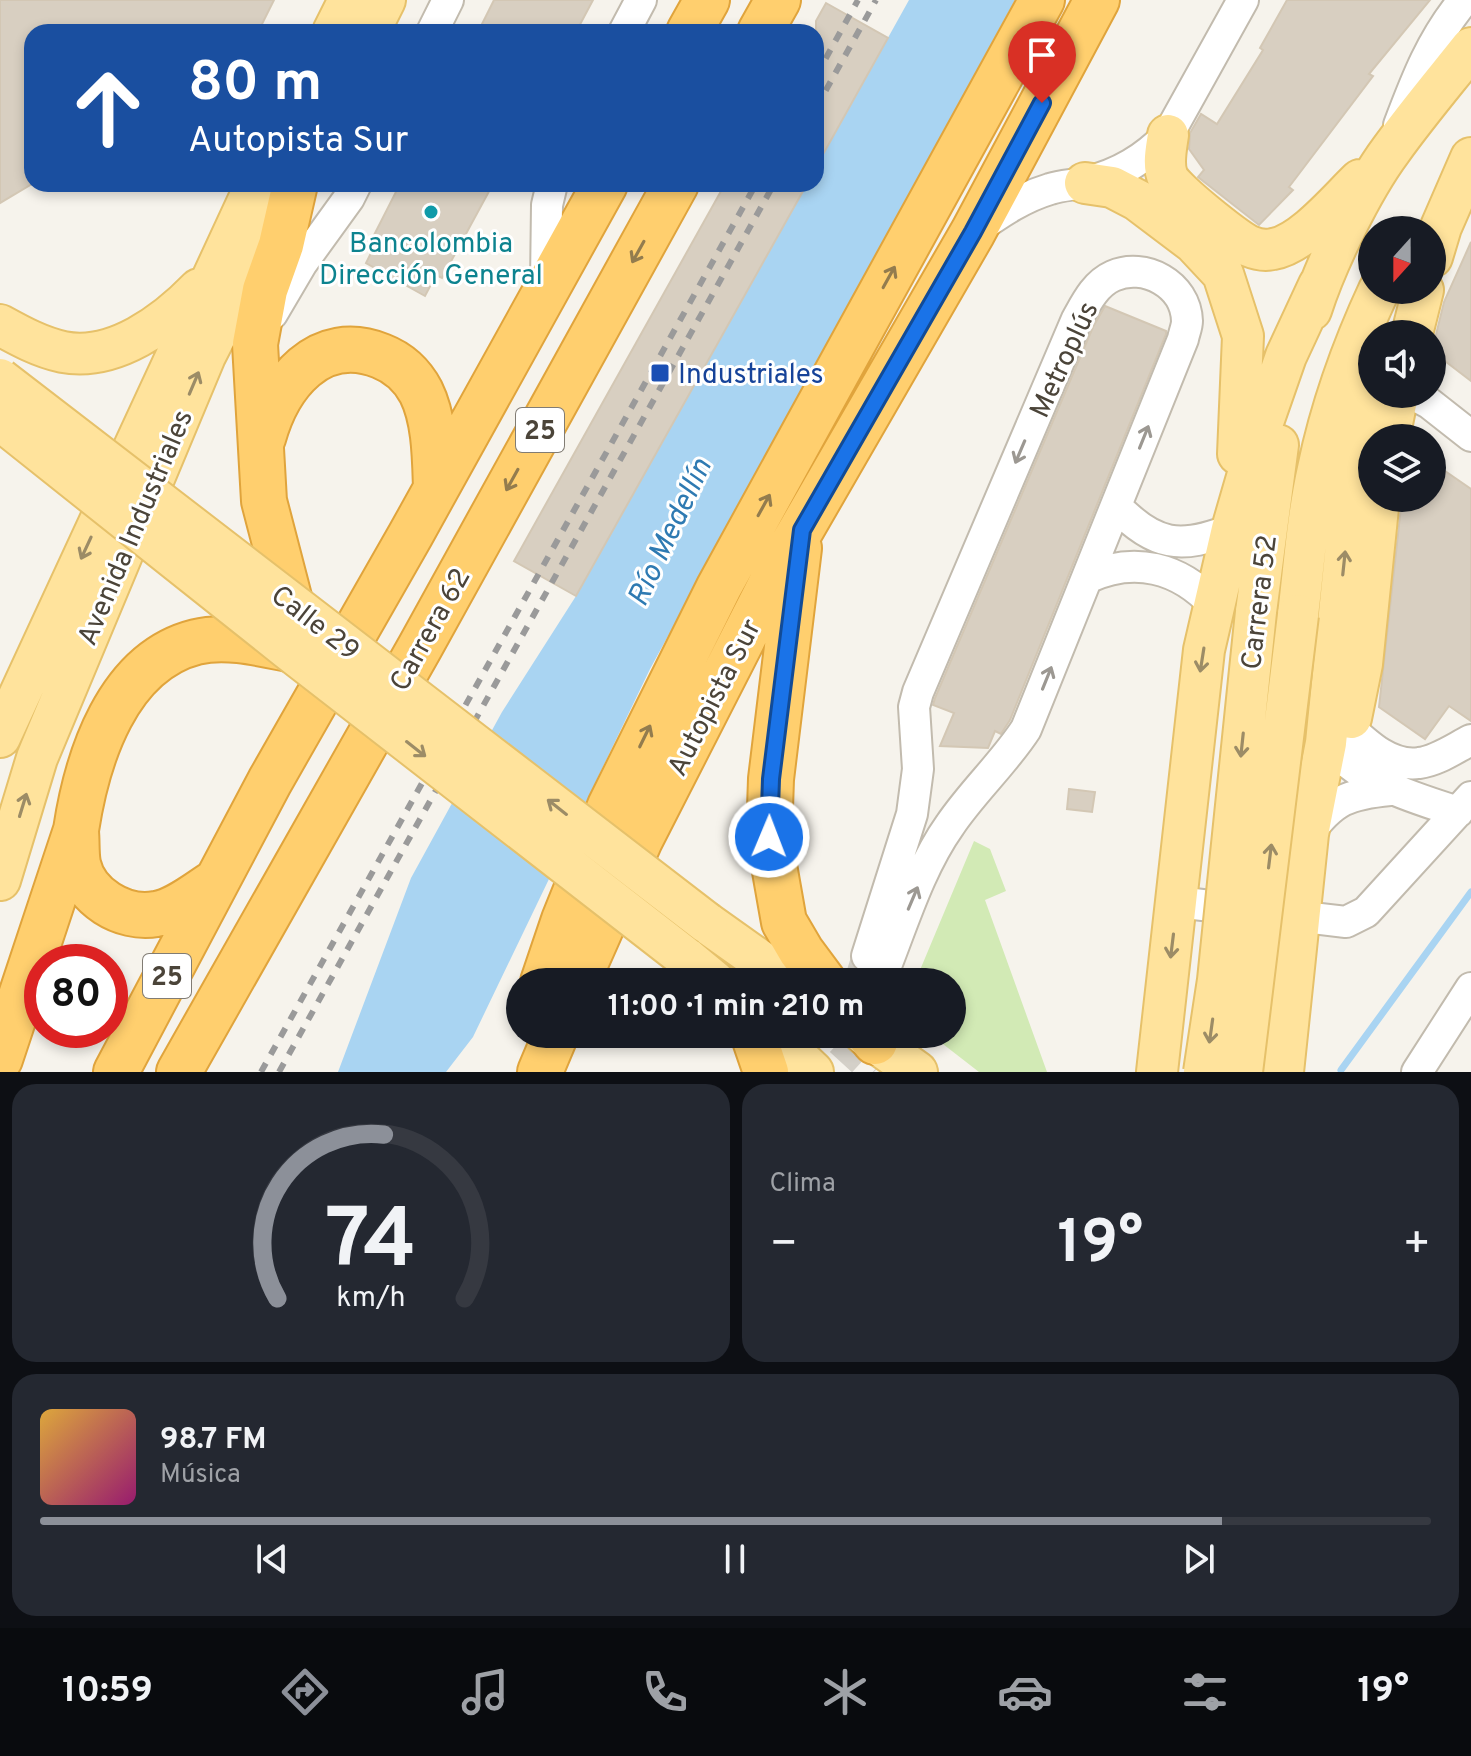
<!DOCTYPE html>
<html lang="es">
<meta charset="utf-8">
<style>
:root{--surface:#171b24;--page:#242831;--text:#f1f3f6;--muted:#9ea1a6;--line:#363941;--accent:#8c9099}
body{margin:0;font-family:Overpass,sans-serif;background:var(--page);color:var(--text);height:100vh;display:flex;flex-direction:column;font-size:30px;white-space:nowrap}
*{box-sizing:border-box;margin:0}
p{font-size:26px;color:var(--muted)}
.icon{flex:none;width:44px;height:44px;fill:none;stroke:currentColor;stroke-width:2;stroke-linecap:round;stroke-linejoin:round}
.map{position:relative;height:1072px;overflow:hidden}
.drawer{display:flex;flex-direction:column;gap:12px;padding:12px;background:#0d0f14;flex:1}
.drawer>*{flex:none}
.hud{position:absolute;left:24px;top:24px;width:800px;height:168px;border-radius:24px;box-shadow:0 4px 12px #0003;background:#1a4fa0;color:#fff;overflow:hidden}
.needle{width:52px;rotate:201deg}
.tools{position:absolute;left:1358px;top:216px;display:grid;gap:16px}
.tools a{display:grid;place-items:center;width:88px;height:88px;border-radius:50%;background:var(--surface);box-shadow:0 4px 12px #0003;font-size:40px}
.speed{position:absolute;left:24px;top:944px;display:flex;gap:16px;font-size:40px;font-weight:700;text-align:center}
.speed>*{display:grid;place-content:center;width:104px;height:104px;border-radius:50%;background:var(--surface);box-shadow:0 4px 12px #0003;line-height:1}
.speed .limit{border:12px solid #d22;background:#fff;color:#111}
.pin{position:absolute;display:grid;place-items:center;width:68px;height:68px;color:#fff;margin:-82px -34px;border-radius:50% 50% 50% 0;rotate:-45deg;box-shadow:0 0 8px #0007}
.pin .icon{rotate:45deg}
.me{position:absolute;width:88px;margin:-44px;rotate:1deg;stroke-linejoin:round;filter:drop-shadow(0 0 6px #0008)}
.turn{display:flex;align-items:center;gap:28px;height:168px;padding:0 32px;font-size:36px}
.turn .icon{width:104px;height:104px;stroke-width:2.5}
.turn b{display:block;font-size:56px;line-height:68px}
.big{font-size:60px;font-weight:700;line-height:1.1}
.drawer .tile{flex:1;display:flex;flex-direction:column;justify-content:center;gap:12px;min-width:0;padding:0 28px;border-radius:24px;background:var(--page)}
.drawer .dial{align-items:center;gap:0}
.dial svg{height:208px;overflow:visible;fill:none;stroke:var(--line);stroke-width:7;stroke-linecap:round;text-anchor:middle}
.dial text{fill:var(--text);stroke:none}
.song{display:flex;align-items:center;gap:24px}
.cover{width:96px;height:96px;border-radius:12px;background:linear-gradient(135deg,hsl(40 70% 55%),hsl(320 70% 35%))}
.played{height:8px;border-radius:4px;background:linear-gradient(90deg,var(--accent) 85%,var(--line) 85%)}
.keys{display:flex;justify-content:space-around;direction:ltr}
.heat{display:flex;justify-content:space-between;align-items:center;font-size:44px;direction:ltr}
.drawer .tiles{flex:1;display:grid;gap:12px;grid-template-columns:1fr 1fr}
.tile:last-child{grid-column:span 2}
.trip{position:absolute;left:506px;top:968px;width:460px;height:80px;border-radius:40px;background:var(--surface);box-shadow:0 4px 12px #0003;font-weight:700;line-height:80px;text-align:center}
.tabs{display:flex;height:128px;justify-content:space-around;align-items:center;background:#090b0e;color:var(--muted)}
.tabs .icon{width:56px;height:56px}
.tabs .on{color:var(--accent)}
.tabs b{font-size:36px;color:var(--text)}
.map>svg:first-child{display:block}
.green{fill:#d2eab5}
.water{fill:#a9d4f2}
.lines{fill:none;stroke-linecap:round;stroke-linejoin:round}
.stream{stroke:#a9d4f2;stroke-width:7}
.building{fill:#d8cfc1;stroke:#d3c7b4;stroke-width:2}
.minor-tunnel{stroke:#d4d0c8;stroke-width:30;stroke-dasharray:30 15;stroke-linecap:butt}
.minor-casing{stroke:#c2bbae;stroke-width:34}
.major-casing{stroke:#e6c16a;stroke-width:44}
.highway-casing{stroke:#e0a43c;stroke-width:48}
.minor{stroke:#fff;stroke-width:30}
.major{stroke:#ffe39c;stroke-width:40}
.highway{stroke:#ffcf6e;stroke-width:44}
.rail{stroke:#9a9a9a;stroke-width:6;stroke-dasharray:10 10;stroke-linecap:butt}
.major-bridge-casing{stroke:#e6c16a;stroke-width:44;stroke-linecap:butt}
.major-bridge{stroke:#ffe39c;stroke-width:40}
.oneway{stroke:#937c4e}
.oneway2{stroke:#9c8c66}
.oneway3{stroke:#9c9892}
.route-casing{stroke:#114b97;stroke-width:20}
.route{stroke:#1a73e8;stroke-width:14}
.culture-dot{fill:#0f9aa8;stroke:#fff;stroke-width:3}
.transit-dot{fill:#1a4fb4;stroke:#fff;stroke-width:3}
.labels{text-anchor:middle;stroke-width:6;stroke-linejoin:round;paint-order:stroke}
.shield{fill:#fff;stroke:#817c74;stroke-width:2}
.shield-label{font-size:26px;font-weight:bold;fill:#4b4439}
.culture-label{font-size:28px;fill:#0d838f;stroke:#fff}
.street-label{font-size:28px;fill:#4b4439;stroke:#fff}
.transit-label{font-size:28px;fill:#164399;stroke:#fff;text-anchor:start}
.water-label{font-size:30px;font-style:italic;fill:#2e7ab2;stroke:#fff}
</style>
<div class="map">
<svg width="1471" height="1072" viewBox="0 0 1471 1072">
<rect width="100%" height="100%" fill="#f6f3ec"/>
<path class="green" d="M974,841L990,849L1006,891L985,900L1047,1072H979L930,1034H952V982H915Z"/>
<path class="water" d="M909,0H1015L650,669L473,1037L446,1072H338L411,878L502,712L576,596L807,184H816V167Z"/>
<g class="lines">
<path class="stream" d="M1341,1070L1471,892"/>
</g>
<path class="building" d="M0,0H274L258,32H32V184L0,203Z
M494,0H593L576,32H478Z
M1287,0H1430L1369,74L1373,76L1289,187L1293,190L1259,225L1198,177L1204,170L1189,149L1190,133L1201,114L1217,124L1263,50L1260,48Z
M826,3L888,38L816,167V21Z
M400,184H493L442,278L436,275L425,296L366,263L376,243L371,241Z
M725,184H807L576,596L514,561Z
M1471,242V381L1432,351L1444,302Z
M1105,306L1166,331V334L1010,720L1001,734L995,731L988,748L940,746L954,713L933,705L935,698L1093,327Z
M1432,462L1471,489V721L1449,706L1425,739L1379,707L1402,498H1432Z
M1069,789L1095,792L1092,812L1067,809Z"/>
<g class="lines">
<path class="minor-tunnel" d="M859,982L867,956
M840,1041L874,1072"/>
<g class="minor-casing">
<path id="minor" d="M432,32L448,0
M624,32L641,0
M1399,125C1416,80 1432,38 1464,0
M978,228C1001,212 1023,197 1050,189C1062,185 1075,185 1087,182C1120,174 1144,159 1168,135L1243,0
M546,282L547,205L552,184
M272,314L302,263L349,198L356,184
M1412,394L1429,403L1471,436
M1116,506C1154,546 1181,550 1232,529
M1087,578C1134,556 1179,567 1214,605
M1329,710C1355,730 1382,768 1419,763C1437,761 1455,748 1471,740
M1326,743C1363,783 1408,796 1458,812
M1308,834C1333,800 1348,794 1390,790
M1177,902L1346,922L1366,912L1471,797
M867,956L912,814L918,769L914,707L918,692L1077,319C1086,303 1095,284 1113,276C1144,262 1186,284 1187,321C1187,327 1184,333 1183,339L1026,729C1004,763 973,791 950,825C920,867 903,923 884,971
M1417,1072L1471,988"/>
</g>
<g class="major-casing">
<path id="major" d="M333,32L349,0
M369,32L385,0
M1168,135C1166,149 1162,165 1168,178C1174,191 1235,239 1249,246C1256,249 1265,251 1273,249C1303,244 1338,201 1360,180
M1085,183L1112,187L1137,200L1194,243L1223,274L1243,336L1238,454
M1432,257L1441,227L1471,158
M1311,310C1326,263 1362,189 1391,150C1416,115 1444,82 1471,48
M0,325C20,336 40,347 63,352C114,362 166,323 199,289
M1412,334L1423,290
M1389,438L1398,394
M1256,612L1278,445
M1298,615C1304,566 1307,517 1318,469C1331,407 1352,348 1379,290
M1351,718L1362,664L1379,498
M0,737L256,184
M0,880L37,758L205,356L273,223
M707,923L790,982
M686,958L715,982
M773,1034L813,1072
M864,1034L917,1072
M1157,1072L1204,650L1232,529L1263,422L1286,356L1319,285
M1283,1072L1308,834L1326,743L1355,455L1372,342"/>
</g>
<g class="highway-casing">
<path id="highway" d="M689,32L707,0
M760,32L778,0
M263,438C278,384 319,331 381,356C399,363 412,375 421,392C435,420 435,458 436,489
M799,548L771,779L769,837L784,922L801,951L824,982
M290,601L264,501L255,344L265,290L281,245L295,184
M76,832C77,842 76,854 78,864C85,896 122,920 156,914C177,911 199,892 217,881
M543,982L564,920L610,806L719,587L1042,0
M577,982L640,840L779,568L973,232L1097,0
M753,1034L766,1072
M869,1034L875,1042
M0,1059L76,830C87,758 117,662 196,642C226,635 259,643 288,649
M116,1072L270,781L411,534L605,184
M179,1072L420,647L676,184
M540,1072L556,1034"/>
</g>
<use href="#minor" class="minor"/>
<use href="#major" class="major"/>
<use href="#highway" class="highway"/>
<path class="rail" d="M816,76L858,0
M816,108L876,0
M261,1072L756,184
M279,1072L774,184"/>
<g class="major-bridge-casing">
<path id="major-bridge" d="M0,379L707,923
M0,420L288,649L686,958
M1204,1072L1218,980L1256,612
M1242,1072L1298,615"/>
</g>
<use href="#major-bridge" class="major-bridge"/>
</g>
<defs><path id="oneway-shaft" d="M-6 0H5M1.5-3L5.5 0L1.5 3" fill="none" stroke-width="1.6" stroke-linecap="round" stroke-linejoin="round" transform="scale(2)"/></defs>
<g class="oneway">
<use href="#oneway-shaft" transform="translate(638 252) rotate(119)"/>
<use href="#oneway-shaft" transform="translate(889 277) rotate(-61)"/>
<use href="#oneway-shaft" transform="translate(512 480) rotate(119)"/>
<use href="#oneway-shaft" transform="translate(764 505) rotate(-61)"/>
<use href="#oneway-shaft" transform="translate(645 736) rotate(-64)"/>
</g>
<g class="oneway2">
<use href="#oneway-shaft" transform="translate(194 383) rotate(-67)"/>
<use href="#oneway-shaft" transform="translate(86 548) rotate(115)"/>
<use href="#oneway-shaft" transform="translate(1344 563) rotate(-84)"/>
<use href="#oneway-shaft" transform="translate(1202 660) rotate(99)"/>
<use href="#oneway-shaft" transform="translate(1242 745) rotate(96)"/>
<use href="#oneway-shaft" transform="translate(416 749) rotate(38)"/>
<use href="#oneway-shaft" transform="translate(23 805) rotate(-73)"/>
<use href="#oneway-shaft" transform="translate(557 807) rotate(-142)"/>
<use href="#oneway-shaft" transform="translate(1270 856) rotate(-83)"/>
<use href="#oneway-shaft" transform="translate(1172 946) rotate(97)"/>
<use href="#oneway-shaft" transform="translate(1211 1031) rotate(98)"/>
</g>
<g class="oneway3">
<use href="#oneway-shaft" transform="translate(1144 437) rotate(-68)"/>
<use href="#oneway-shaft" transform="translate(1020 452) rotate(113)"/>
<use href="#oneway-shaft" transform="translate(1047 678) rotate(-68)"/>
<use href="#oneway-shaft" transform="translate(913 898) rotate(-67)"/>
</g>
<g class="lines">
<g class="route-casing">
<path id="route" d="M769,837L771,779L802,530L973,232L1042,103"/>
</g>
<use href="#route" class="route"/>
</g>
<circle class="culture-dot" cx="431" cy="212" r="8"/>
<rect class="transit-dot" x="650" y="363" width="20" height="20" rx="4"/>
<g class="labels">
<g class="shield">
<rect x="516" y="408" width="48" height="44" rx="6"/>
<rect x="143" y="954" width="48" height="44" rx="6"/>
</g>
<g class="shield-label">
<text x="540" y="439">25</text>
<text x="167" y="985">25</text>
</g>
<g class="culture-label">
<text x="431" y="252">Bancolombia<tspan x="431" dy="32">Dirección General</tspan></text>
</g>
<g class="street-label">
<text transform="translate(1063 359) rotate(-65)" y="10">Metroplús</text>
<text transform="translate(134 527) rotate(-67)" y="10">Avenida Industriales</text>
<text transform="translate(1258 602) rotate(-83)" y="10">Carrera 52</text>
<text transform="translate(316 622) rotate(38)" y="10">Calle 29</text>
<text transform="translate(429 629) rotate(-61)" y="10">Carrera 62</text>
<text transform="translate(713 697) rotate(-63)" y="10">Autopista Sur</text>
</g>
<g class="transit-label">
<text x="678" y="383">Industriales</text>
</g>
<g class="water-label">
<text transform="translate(669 532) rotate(-65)" y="10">Río Medellín</text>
</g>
</g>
</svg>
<div class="tools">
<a><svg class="needle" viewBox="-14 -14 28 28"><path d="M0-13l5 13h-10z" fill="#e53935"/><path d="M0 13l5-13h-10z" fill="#9ea1a6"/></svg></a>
<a><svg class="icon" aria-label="sound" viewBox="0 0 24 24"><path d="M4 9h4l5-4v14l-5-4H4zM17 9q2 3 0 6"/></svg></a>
<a><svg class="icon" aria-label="layers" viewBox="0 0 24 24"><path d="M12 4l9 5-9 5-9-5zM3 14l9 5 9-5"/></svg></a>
</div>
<div class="speed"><div class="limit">80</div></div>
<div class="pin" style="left:1042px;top:103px;background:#d93025"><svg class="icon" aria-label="arrive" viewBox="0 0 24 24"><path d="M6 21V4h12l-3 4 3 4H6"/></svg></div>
<svg class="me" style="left:769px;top:837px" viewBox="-20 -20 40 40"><circle r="17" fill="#1a73e8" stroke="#fff" stroke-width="3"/><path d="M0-11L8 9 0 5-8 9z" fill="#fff"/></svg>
<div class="trip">11:00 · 1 min · 210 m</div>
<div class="hud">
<div class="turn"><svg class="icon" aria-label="ahead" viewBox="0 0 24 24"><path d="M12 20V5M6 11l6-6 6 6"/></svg><div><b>80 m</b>Autopista Sur</div></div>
</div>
</div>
<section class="drawer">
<div class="tiles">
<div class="tile dial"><svg viewBox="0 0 100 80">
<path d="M14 69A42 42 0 1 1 86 69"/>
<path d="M14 69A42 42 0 0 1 55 6" stroke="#8c9099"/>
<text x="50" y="56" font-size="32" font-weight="700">74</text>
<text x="50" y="72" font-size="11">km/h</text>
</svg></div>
<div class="tile"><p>Clima</p>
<div class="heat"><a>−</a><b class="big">19°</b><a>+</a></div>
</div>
<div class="tile">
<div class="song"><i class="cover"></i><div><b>98.7 FM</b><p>Música</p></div></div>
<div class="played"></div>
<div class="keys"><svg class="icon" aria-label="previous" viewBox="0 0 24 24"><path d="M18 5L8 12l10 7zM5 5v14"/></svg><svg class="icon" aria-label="pause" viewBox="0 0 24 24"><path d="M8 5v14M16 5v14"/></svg><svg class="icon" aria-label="next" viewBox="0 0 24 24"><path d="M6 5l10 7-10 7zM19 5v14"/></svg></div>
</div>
</div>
</section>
<nav class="tabs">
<b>10:59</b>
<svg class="icon on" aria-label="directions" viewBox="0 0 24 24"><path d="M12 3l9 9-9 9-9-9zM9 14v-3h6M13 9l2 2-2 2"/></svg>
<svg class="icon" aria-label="music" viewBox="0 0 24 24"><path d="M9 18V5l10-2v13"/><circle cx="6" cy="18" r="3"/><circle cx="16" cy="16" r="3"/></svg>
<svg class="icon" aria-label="phone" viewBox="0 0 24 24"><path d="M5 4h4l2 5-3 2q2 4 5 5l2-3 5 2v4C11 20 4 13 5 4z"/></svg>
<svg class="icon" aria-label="climate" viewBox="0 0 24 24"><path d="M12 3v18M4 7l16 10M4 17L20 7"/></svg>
<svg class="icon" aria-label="car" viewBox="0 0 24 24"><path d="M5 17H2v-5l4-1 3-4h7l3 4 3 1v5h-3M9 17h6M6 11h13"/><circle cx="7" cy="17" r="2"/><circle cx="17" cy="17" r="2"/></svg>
<svg class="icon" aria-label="filters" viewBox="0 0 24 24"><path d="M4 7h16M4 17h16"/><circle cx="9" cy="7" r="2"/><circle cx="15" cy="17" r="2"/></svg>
<b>19°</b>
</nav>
